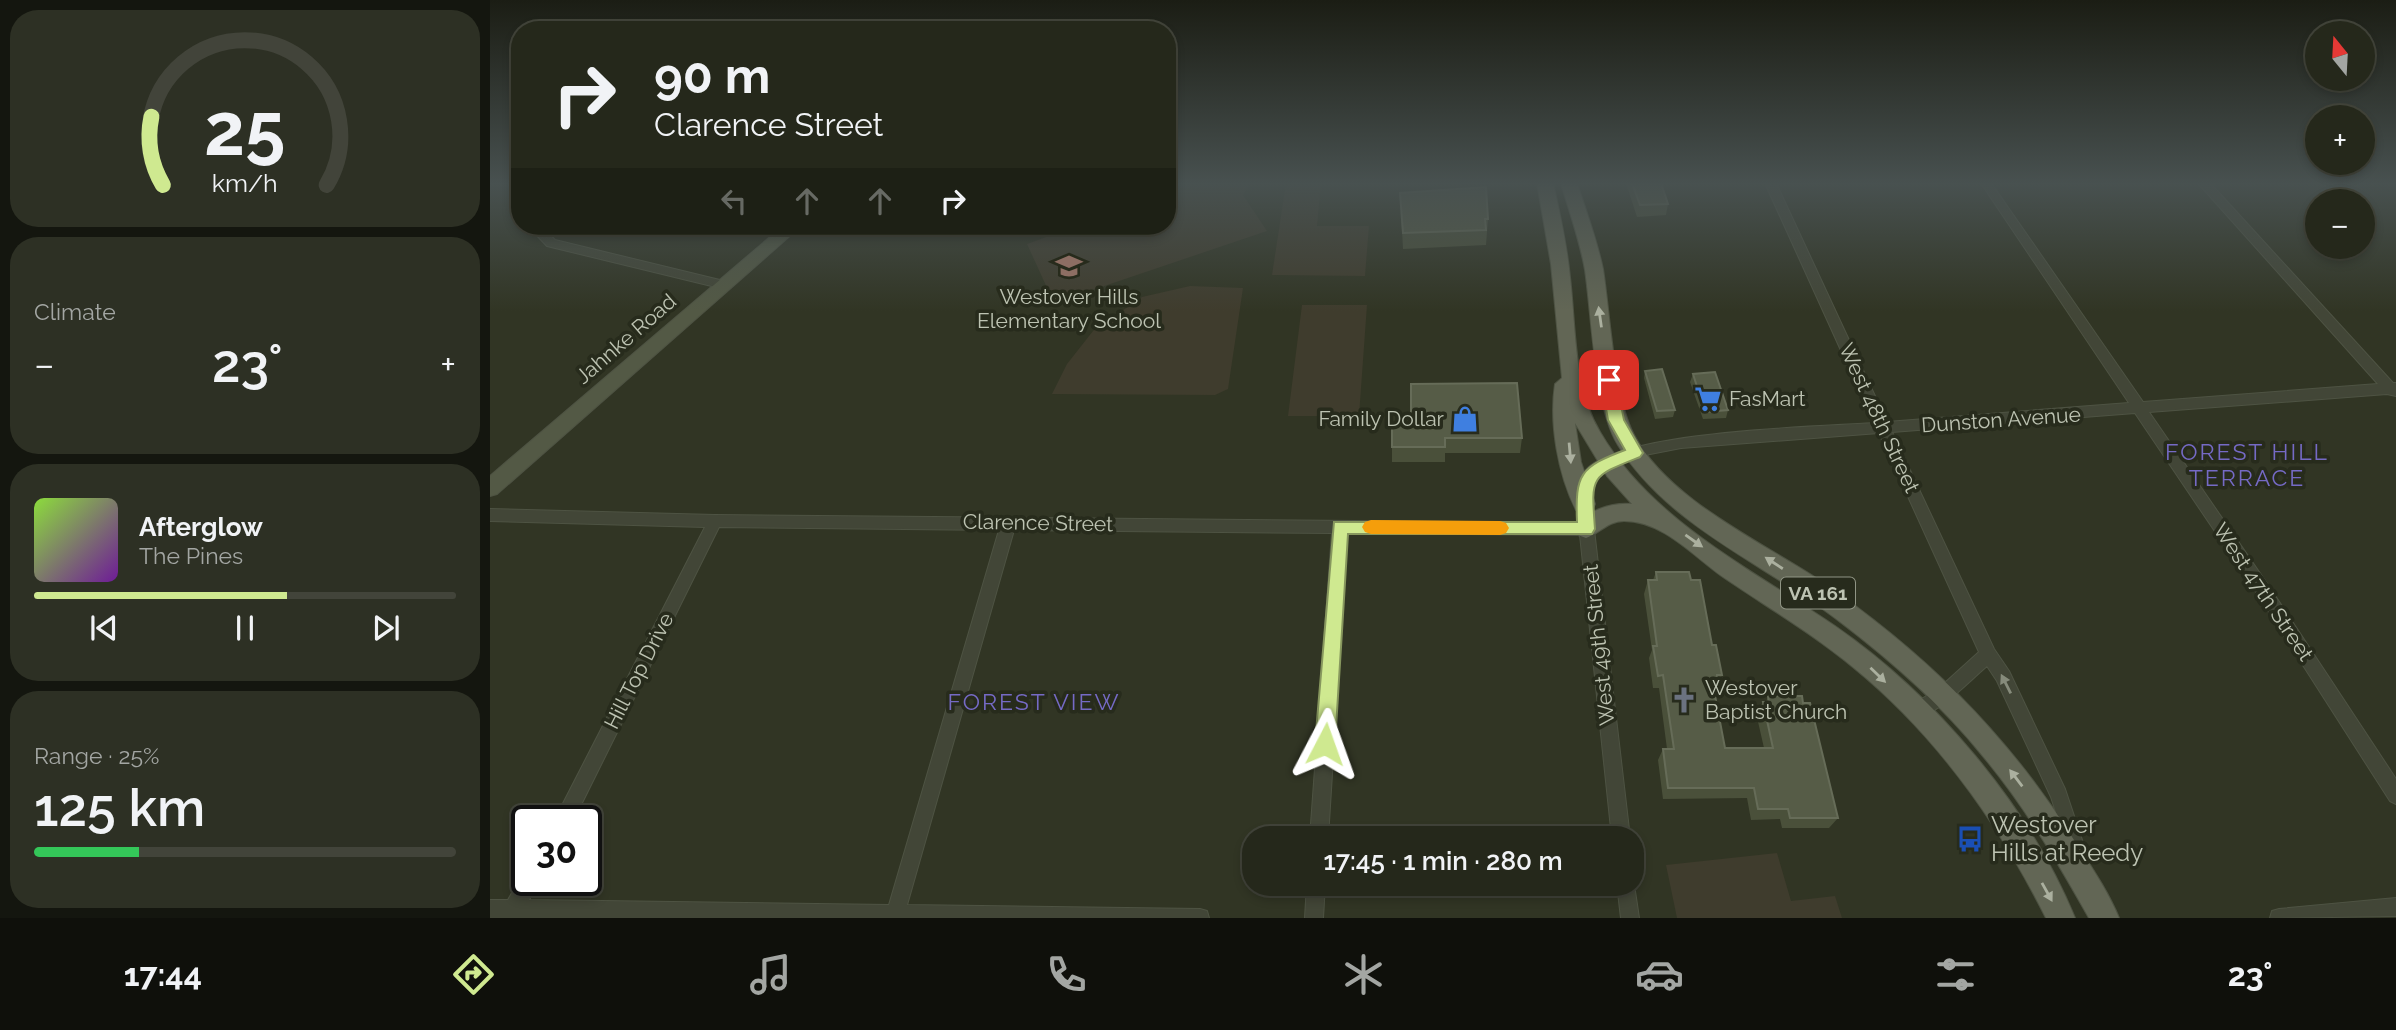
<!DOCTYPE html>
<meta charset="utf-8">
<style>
:root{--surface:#25281b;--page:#2d3024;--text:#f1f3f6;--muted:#a3a6a3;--line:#42443a;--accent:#cfe990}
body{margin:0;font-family:Raleway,sans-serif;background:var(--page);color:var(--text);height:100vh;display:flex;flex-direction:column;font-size:26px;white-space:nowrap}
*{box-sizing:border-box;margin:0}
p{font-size:23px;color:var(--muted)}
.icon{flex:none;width:38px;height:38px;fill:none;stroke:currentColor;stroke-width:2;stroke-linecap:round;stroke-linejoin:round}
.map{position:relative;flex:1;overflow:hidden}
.drawer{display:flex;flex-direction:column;gap:10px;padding:10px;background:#14160f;width:490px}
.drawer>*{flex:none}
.guide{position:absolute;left:21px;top:21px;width:665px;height:214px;border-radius:28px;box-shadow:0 4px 10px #0003,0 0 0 2px var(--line);background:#25281b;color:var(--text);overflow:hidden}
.needle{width:46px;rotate:342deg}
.fabs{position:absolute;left:1815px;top:21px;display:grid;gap:14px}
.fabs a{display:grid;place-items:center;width:70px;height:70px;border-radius:50%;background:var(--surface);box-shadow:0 4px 10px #0003,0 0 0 2px var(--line);font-size:35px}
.speed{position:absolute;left:21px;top:805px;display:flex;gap:14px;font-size:35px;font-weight:700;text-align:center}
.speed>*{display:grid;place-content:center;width:91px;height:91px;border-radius:50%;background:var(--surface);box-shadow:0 4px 10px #0003,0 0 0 2px var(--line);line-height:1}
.speed .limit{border:4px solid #111;border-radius:10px;background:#fff;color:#111}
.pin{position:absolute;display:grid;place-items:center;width:60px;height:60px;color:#fff;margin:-30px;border-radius:14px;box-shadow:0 4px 10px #0006}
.me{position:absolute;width:77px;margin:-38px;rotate:4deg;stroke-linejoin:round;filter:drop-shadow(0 0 5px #0008)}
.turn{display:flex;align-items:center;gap:24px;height:147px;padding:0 28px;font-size:32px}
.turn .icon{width:91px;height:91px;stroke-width:2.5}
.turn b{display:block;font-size:49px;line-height:60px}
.lanes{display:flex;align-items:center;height:66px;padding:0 28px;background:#0003;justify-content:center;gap:35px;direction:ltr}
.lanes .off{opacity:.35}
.big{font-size:52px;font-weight:600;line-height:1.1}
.drawer .widget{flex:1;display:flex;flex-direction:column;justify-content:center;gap:10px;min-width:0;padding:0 24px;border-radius:28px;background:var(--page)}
.drawer .dial{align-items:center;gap:0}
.dial svg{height:182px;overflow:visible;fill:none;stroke:var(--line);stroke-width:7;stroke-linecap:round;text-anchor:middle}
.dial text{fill:var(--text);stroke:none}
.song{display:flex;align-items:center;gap:21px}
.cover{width:84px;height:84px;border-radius:10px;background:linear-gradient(135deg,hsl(90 70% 55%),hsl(280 70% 35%))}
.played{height:7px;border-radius:4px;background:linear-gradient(90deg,var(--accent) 60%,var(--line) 60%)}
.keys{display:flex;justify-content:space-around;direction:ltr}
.heat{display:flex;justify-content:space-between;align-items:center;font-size:38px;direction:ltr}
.charge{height:10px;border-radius:5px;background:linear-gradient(90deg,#34c759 25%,var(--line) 0)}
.trip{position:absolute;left:752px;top:826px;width:402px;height:70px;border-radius:28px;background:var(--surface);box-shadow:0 4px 10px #0003,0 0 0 2px var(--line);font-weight:600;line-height:70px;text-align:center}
.tab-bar{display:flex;height:112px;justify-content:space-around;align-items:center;background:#0f100b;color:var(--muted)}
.tab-bar .icon{width:49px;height:49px}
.tab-bar .on{color:var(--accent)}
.tab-bar b{font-size:32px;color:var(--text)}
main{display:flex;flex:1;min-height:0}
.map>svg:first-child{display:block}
.green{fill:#3f3c2d}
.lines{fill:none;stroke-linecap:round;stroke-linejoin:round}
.minor-casing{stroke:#4e5343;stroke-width:2}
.secondary-casing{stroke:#4e5343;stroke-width:2}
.primary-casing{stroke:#4e5343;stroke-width:2}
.minor{fill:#424637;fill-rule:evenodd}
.secondary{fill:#535945;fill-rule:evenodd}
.primary{fill:#626655;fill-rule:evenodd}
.wall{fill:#4a503a}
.building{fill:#565c47;stroke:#666c58;stroke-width:2}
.oneway{fill:#abb09f}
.oneway2{fill:#868b7b}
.route{fill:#cfe990;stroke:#87975e;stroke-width:2}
.slow{fill:#f59e0b}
.labels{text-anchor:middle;stroke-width:7;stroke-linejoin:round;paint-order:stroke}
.shield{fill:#272b1c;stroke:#909585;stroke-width:2}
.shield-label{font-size:19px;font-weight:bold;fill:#bdc3b2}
.poi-label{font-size:21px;fill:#bdc3b2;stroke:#272b1c;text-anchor:start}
.street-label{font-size:21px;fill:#bdc3b2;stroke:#272b1c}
.neighbourhood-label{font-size:23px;letter-spacing:2px;fill:#756ac5;stroke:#272b1c}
.near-poi-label{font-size:24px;fill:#bdc3b2;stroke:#272b1c;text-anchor:start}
</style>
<main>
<section class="drawer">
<div class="widget dial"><svg viewBox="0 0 100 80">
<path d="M14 69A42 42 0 1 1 86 69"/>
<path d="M14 69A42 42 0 0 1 9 39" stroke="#cfe990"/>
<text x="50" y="56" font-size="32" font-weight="700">25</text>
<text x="50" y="72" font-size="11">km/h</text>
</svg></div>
<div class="widget"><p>Climate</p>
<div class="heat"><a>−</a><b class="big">23°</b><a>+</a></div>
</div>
<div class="widget">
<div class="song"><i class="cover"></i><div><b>Afterglow</b><p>The Pines</p></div></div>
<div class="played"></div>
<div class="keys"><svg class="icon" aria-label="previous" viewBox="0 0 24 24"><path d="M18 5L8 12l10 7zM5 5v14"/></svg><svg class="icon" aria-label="pause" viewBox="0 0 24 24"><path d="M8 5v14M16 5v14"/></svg><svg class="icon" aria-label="next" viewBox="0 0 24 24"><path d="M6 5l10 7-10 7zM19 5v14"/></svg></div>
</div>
<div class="widget"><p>Range · 25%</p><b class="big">125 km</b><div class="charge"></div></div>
</section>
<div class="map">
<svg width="1906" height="918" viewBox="0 0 1906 918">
<rect width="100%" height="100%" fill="#313524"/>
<path class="green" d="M677,183H760L753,195L777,231L564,303L537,244L559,236L567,226H677Z
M796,183H831L827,226H879L875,276L782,275Z
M700,286L753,288L738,389L725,395L562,394L577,364L603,331L652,297Z
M812,305H877L869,416H798Z
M1287,853L1301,901L1345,896L1352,918H1187L1176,865Z"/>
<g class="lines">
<g class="minor-casing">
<path id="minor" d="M1275,183H1286L1397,422L1639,403L1491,183H1501L1653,402L1888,384L1708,183H1720L1903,383H1906V396L1897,394L1659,412L1778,585L1906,779V804L1900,801L1768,595L1645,413L1402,432L1504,649L1519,671L1575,789L1598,858L1595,864L1589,867L1583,864L1561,797L1507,681L1497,666C1475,685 1454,708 1427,719L1421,717L1419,711L1421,705L1447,690L1489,652L1389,433L1191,448L1155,455L1132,462L1110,473L1102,483L1101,504L1140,838H1122L1090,535L857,533L838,838H820L842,533L524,530L417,905L710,909L717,911L719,918H0V900H18L33,873L37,872V880H49L39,900L399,905L509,530L229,527L83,821H64L215,527L0,521V509L225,515L1089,523C1087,505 1083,486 1095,471C1128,431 1328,427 1384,423Z
M38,226H51L65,240L234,281L240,285L234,289L57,246Z
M1143,878L1149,918H1131L1127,884H1143Z
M817,884H835L833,918H815Z
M1906,898V916L1780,918L1782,911L1789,909Z"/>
</g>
<g class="secondary-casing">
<path id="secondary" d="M293,226H311L7,494L0,496V476Z"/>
</g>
<g class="primary-casing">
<path id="primary" d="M1047,183H1063C1070,214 1077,245 1080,277C1086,327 1083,387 1110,432C1162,521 1263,570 1345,626C1445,695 1539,806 1585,918H1556C1509,824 1446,735 1364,668C1323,634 1277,607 1233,577C1203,556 1173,521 1134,521C1118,521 1110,533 1096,538L1088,535L1085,529C1095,510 1123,502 1142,504L1117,476L1085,423L1091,462L1105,504L1102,510L1094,513L1086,510C1068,474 1059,424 1065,384L1072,378L1061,264Z
M1071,183H1087C1096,211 1107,240 1113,269C1120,314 1124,398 1144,435C1178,499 1268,540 1326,578C1431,649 1516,732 1584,840C1600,865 1618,891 1629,918H1599C1567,861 1534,805 1492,755C1450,703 1398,658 1345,618C1273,563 1177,525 1128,445C1104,406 1102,317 1095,270C1090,241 1079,211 1071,183Z"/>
</g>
<use href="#minor" class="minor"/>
<use href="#secondary" class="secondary"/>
<use href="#primary" class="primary"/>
</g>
<path class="wall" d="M1136,183H1171L1178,204L1176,215L1147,217Z
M1422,183H1447L1424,185Z
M910,193L998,219L996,245L913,249Z
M1155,371L1185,410L1183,417L1165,419L1154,378Z
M1203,374L1238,410L1236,418L1213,419L1200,382Z
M902,426L1032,438L1030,453H955V462H902Z
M1166,572L1201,580L1232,675L1226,688H1224L1235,748H1274L1266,713L1273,702H1276L1278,696L1348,818L1339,828H1292L1290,819L1261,820L1257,798L1173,799L1168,760L1173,749H1177L1169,688H1163L1159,658L1162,650L1154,594L1158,580H1163Z"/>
<path class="building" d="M1142,183H1171L1178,204L1150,205Z
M996,187L998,219H995L996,230L913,233L910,193Z
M1172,369L1185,410L1167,411L1155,371Z
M1225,372L1238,410L1215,412L1203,374Z
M1027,383L1032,438H955V447H902V426H921V384Z
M1166,572H1199L1201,580H1210L1222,645H1226L1232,675H1227V680H1222L1235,748H1283L1273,702H1279L1278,696H1312L1313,703H1320L1348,818H1300L1298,809H1268L1264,788H1178L1173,749H1184L1173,675L1168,676L1163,646H1167L1158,580H1167Z"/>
<defs><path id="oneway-solid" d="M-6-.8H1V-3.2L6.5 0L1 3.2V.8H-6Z" transform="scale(1.75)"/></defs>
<g class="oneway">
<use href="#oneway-solid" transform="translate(1110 317) rotate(-98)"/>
<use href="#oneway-solid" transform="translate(1080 453) rotate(85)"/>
<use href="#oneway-solid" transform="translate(1204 541) rotate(35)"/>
<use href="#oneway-solid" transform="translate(1284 563) rotate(-147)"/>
<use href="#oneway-solid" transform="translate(1388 675) rotate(44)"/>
<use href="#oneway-solid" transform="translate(1526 778) rotate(-127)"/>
<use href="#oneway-solid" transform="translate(1557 892) rotate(61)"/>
</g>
<use class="oneway2" href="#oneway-solid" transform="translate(1516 684) rotate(-117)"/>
<linearGradient id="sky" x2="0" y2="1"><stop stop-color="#1b1d14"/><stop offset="0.59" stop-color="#485150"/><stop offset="1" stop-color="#485150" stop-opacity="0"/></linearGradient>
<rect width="1906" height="311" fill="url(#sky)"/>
<path class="route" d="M1119,374L1126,380L1134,420L1153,453L1150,457C1100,477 1101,475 1105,529L1102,534H858L845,744L842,750L835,753L828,750L825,744L844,522H1087C1085,474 1090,467 1135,450L1118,420L1111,380Z"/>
<path class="slow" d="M881,520L1010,521L1016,523L1019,528L1016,533L1010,535L881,534L875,532L872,527L875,522Z"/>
<defs>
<g id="school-bare" transform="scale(2.1)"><path d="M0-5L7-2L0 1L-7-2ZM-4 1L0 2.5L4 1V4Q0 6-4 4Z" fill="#8d6e63" stroke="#272b1c" stroke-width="2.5" paint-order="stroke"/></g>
<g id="supermarket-bare" transform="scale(2.1)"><path d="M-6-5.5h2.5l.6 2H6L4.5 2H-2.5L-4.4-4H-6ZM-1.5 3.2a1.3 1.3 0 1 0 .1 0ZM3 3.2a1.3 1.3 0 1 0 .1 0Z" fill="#3f7fe0" stroke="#272b1c" stroke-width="2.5" paint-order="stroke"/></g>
<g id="shop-bare" transform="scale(2.1)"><path d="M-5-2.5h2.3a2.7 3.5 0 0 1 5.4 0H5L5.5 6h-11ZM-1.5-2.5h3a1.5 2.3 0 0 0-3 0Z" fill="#3f7fe0" stroke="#272b1c" stroke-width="2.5" paint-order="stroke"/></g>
<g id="church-bare" transform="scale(2.1)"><path d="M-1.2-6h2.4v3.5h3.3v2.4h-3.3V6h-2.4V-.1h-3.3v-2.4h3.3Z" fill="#6b7280" stroke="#272b1c" stroke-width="2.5" paint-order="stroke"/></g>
<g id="bus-bare" transform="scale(2.1)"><path d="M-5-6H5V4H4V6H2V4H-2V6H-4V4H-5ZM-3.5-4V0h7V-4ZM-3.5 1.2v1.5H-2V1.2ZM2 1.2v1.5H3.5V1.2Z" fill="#1a4fb4" stroke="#272b1c" stroke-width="2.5" paint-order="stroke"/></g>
</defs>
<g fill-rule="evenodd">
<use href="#school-bare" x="579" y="266"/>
<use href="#supermarket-bare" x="1218" y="399"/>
<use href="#shop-bare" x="975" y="419"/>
<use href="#church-bare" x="1194" y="700"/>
<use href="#bus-bare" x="1480" y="839"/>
</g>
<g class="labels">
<rect class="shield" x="1291" y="577.5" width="74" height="31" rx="5"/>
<g class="shield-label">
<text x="1328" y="600">VA 161</text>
</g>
<g class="poi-label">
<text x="579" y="304" text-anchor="middle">Westover Hills<tspan x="579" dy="24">Elementary School</tspan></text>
<text x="1239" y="406">FasMart</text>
<text x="954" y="426" text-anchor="end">Family Dollar</text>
<text x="1215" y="695">Westover<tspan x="1215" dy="24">Baptist Church</tspan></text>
</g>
<g class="street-label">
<text transform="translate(136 339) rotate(-41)" y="7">Jahnke Road</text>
<text transform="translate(1389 418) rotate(65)" y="7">West 48th Street</text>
<text transform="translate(1511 420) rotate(-4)" y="7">Dunston Avenue</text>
<text transform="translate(548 523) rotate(1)" y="7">Clarence Street</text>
<text transform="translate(1773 592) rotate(56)" y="7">West 47th Street</text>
<text transform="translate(1109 645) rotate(-96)" y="7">West 49th Street</text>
<text transform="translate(149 671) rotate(-63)" y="7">Hill Top Drive</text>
</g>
<g class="neighbourhood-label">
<text x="1757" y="460">FOREST HILL<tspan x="1757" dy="26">TERRACE</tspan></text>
<text x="544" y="710">FOREST VIEW</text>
</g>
<g class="near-poi-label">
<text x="1501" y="833">Westover<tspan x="1501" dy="28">Hills at Reedy</tspan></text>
</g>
</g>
</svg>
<div class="fabs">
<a><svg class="needle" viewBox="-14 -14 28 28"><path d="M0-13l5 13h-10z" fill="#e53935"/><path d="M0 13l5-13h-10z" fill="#a3a6a3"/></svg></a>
<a>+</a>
<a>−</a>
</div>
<div class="speed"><div class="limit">30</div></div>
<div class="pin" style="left:1119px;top:380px;background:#d93025"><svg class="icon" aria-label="arrive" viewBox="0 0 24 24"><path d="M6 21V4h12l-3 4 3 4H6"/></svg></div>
<svg class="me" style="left:835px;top:744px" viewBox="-20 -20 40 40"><path d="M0-17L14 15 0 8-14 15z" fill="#cfe990" stroke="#fff" stroke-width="4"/></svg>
<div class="trip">17:45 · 1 min · 280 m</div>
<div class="guide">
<div class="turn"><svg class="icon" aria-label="right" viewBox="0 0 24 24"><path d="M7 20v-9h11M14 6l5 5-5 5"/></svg><div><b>90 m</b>Clarence Street</div></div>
<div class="lanes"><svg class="icon off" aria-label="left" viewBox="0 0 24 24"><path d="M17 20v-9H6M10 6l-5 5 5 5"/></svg><svg class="icon off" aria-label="ahead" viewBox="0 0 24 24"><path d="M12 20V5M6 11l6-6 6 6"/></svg><svg class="icon off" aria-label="ahead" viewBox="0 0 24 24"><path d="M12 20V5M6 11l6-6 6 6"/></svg><svg class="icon" aria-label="right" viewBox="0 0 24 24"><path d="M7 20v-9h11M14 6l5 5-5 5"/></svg></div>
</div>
</div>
</main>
<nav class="tab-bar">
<b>17:44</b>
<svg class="icon on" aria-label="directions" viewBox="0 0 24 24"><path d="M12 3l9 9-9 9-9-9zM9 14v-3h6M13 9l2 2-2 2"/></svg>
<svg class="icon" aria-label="music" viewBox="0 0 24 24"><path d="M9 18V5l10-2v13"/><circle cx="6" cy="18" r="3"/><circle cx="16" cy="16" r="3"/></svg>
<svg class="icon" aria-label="phone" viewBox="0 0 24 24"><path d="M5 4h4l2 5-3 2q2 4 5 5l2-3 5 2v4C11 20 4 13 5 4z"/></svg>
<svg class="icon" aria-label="climate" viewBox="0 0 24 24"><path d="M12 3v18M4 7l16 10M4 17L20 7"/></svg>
<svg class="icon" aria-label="car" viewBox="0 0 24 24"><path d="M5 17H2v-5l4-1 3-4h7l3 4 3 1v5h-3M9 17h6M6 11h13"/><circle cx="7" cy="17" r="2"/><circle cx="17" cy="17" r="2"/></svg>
<svg class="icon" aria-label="filters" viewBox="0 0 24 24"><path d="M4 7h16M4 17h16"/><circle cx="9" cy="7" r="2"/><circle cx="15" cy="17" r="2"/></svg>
<b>23°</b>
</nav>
